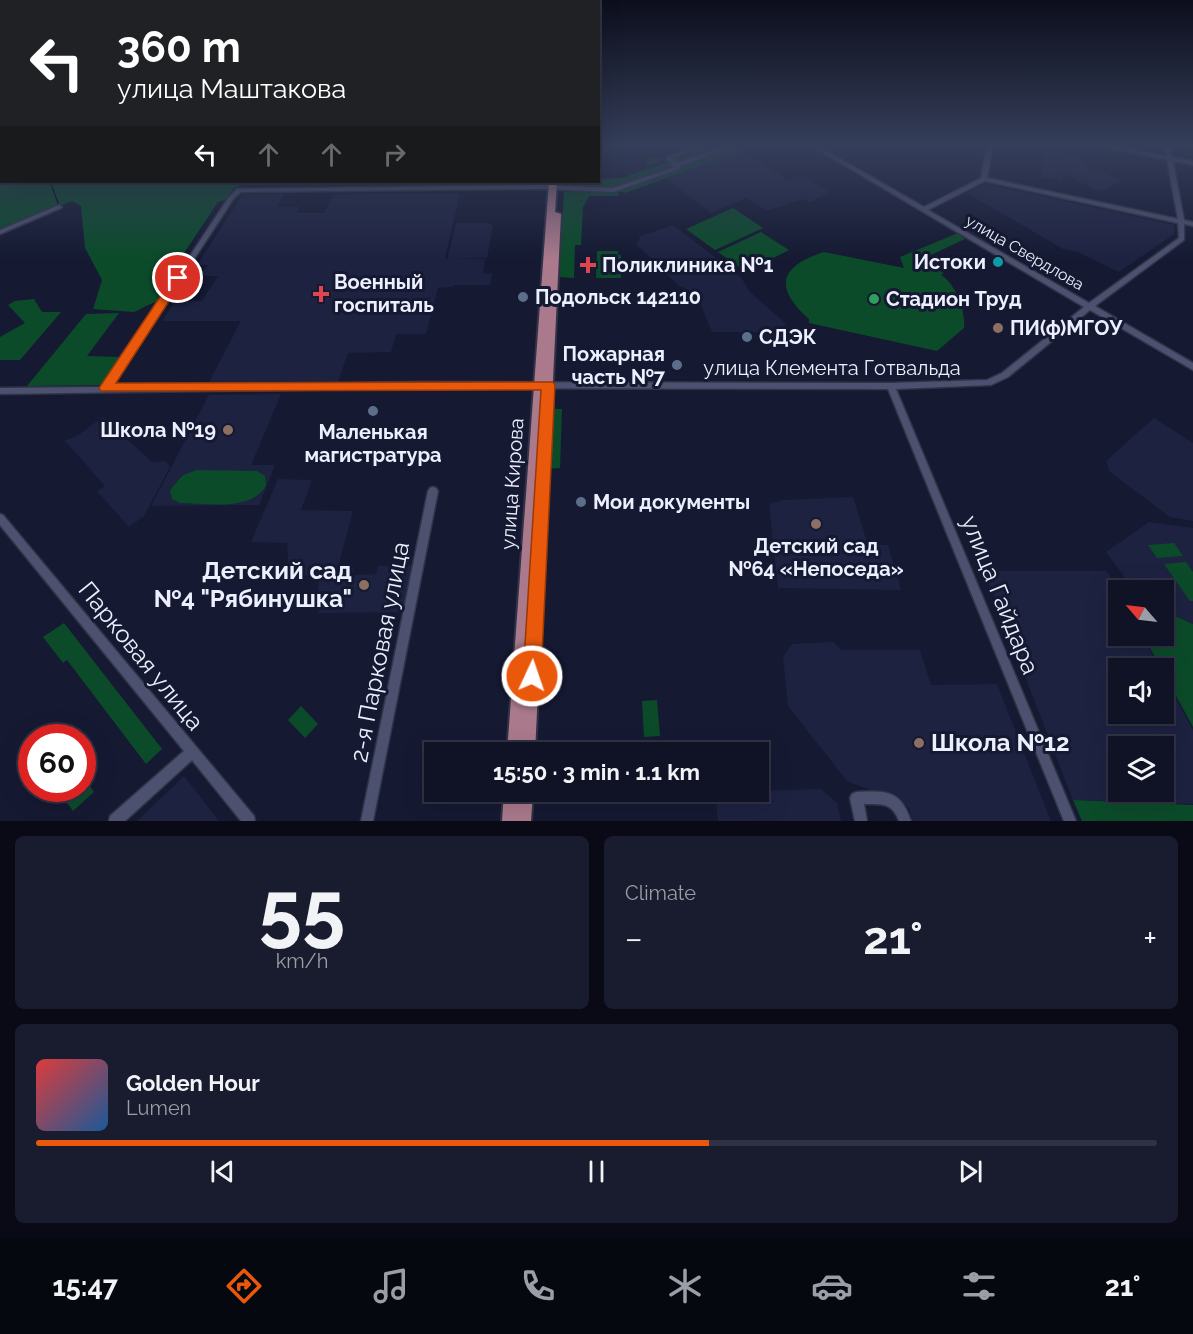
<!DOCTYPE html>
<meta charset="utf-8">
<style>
:root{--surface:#101326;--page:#191c2e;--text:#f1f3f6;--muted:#9c9ea7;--line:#303243;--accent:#ea580c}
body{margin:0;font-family:Raleway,sans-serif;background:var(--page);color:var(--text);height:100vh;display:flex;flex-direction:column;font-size:22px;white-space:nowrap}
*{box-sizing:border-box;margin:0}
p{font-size:20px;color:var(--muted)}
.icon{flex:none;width:33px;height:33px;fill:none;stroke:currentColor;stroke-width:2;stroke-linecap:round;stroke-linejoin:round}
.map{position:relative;height:821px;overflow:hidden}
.details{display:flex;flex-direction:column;gap:15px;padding:15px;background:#090a15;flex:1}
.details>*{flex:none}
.guide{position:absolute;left:0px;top:0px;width:600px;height:183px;box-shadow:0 6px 24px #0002,0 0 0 2px var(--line);background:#202124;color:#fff;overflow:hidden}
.needle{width:39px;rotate:298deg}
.fabs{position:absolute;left:1108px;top:580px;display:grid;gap:12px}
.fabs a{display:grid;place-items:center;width:66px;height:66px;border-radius:0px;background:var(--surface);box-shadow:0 6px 24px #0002,0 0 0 2px var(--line);font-size:30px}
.speed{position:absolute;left:18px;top:724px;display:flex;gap:12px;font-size:30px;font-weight:700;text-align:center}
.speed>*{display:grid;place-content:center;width:78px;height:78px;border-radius:50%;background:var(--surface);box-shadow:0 6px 24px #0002,0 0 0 2px var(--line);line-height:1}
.speed .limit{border:9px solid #d22;background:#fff;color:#111}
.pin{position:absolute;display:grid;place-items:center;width:51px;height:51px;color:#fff;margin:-26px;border:3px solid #fff;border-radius:50%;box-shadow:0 2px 6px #0007}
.me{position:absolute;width:66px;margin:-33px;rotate:3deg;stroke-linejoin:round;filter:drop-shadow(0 0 4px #0008)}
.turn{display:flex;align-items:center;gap:21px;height:126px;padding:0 18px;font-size:27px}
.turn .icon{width:78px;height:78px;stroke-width:2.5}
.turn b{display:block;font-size:42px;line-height:51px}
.lanes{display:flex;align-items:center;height:57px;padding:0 18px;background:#0003;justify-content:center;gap:30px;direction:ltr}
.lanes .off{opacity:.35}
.big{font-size:45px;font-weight:700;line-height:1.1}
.details .tile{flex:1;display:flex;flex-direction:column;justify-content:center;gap:9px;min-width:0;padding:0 21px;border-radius:9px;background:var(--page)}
.details .dial{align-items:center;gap:0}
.dial b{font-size:78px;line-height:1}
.song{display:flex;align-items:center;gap:18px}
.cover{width:72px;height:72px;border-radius:9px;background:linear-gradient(135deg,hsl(0 70% 55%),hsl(210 70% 35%))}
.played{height:6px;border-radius:3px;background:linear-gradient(90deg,var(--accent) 60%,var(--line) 60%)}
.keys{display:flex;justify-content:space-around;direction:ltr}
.heat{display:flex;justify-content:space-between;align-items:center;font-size:33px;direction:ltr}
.details .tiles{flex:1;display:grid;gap:15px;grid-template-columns:1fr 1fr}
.tile:last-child{grid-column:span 2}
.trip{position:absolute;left:424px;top:742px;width:345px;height:60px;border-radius:0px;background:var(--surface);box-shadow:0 6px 24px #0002,0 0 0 2px var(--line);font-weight:700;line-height:60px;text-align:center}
.tab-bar{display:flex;height:96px;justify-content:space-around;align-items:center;background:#06080f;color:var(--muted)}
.tab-bar .icon{width:42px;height:42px}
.tab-bar .on{color:var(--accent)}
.tab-bar b{font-size:27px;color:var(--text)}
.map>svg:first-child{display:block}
.built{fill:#1d2241;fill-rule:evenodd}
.green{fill:#0b4b2a}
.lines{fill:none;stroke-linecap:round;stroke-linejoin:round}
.stream{stroke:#00090c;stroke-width:1.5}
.minor-casing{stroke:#323347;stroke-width:3}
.major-casing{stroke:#323347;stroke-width:4}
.minor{fill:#4b516e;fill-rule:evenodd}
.major{fill:#aa7a8c;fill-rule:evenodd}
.route{fill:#ea580c;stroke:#983908;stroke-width:1.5}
.culture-dot{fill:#0f9aa8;stroke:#151932;stroke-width:2}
.health-dot{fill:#e0444e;stroke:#151932;stroke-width:2}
.service-dot{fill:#5c6f8a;stroke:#151932;stroke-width:2}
.leisure-dot{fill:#2e9e5b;stroke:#151932;stroke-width:2}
.education-dot{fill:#8d6e63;stroke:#151932;stroke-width:2}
.labels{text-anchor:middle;stroke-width:6;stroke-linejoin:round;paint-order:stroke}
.far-street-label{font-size:16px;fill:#eceffd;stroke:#151932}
.poi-label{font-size:20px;font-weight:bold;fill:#eceffd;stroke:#151932;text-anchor:start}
.street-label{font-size:20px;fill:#eceffd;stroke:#151932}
.near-poi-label{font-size:24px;font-weight:bold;fill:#eceffd;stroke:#151932;text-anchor:end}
.near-street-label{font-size:24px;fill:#eceffd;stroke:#151932}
</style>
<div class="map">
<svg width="1193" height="821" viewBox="0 0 1193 821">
<rect width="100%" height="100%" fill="#151932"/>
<path class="built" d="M1046,149L1082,157V164L1122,181L1101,192L1063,174L1062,181L1042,177Z
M742,151L789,181L802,176L830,192L810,202L803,199L767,211L746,198L711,213L665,178Z
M986,184L1174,225V234L1119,272L1078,252L1063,249L967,193Z
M460,193L445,259H485L483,273L492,274L490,285H454L453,287L438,288L426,334H396L391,352L348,353L338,382H209L241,321H162L175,301H202L218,276H199L208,265H200L199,262L243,194H284L277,207H299L297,213H324L334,194Z
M456,223H489L493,226L487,258L447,259Z
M673,225L741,277L749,291L786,324L778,332H712L696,293L679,286L636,244L640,239L638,237Z
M281,394L251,465H275L259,505L151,506L209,395Z
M103,417L152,462L166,461L170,467L144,516L129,527L97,491L105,486L68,444L64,441L77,436Z
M1154,418L1193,443V521L1170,517L1110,472L1106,461Z
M278,479L312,480L301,510L353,511L338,567H354L353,575L376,574L378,566L414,565L405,612L318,613L324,592L318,591L319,575L289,576L287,543L251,542Z
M853,497L868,545H888L901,590L778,588L769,504L783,500Z
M1149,522L1193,528V624L1164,611V591H1135L1106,552Z
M984,571H1107L1119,592V636H1143L1160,669H1119V714H1164V676L1193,730V804L1073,800ZM1119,747H1164V792H1119Z
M833,642L842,650H920L931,685L997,684L1051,821H913L909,808L889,793L870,790L847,781L788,706L783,657L792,644Z
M184,776L219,821H137Z
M821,789L837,803L841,821H718L715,792Z"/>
<path class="green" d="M711,145H745L740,147L744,150L742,151L625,193C610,187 573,191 565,182H598L599,179L622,178L668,162L667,159L647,166L648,157L668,159Z
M0,174L2,182H248L234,188L225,200L218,202L172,271L159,300L134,312L93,309L102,280L85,248L81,206L72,201L0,231Z
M564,192L614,191L619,193L618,196H589L583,207L581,245H575L574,278L559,277Z
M733,208L763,228L715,250L686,229Z
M761,232L789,250L746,272L718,252Z
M958,233L965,239L918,261L944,273L941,275C955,283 966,311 964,328L937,351L809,323V319C773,288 780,266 824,252L904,268L900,257Z
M597,251H618V255H621V278H596Z
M34,299L42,312H61L20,360H0V337L25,323L8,305L15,301Z
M119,313L87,356L122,357L102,385L27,386L86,314Z
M552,398H555V409H562L560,468L548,469Z
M197,470L257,471L265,476L266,486C250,512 207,503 180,503L172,499L170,490L183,475Z
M1174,543L1183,556L1157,558L1148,545Z
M1186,562L1193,572V601H1190L1164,564Z
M1164,611L1193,624V727L1164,674V669H1161L1144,636H1164Z
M64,623L162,749L146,764L67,660L63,663L43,637Z
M657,700L660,736L644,737L642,701Z
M301,706L318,724L305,738L288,720Z
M83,775L94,792L73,811L57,789H82Z
M1073,800L1193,805V821H1082Z"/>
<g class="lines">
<path class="stream" d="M47,182L51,184L58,203"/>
<g class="minor-casing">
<path id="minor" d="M701,145H709L672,158L678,162L730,145H738L692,162L681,165L679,169L614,192L541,189L241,192L234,198L111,386L423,382L891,383L987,380L1002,373L1084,307L810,145H816L924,207L981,178L987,145H993L987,178L1178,219L1167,160L1094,145H1106L1166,156L1164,145H1170L1172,157L1193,161V165L1173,161L1184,220L1193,222V226L1184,224V240L1095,306L1193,363V370L1090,310L1008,377L991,385L896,389L1076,821H1064L888,389L423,388L0,394V388L103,387L229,197L237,189L541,185L613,188L675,167L671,166L670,165L672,164L666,159V157ZM985,181L1178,223L1179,238L1089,303L928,210Z
M59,205L62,207L61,208L0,234V230Z
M433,487L436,488L438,491L373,821H361L428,491L430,488Z
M0,514L3,515L254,816L255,821H241L192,760L125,821H109L110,816L184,751L0,525Z
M856,792C886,791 900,789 911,821H899C892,802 881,804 864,804L867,821H855L850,798L852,794Z"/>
</g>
<g class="major-casing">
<path id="major" d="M549,182H557L555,212L561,214L535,753H507Z
M504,792H533L531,821H502Z"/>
</g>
<use href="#minor" class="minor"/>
<use href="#major" class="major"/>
</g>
<linearGradient id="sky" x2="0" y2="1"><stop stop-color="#0c0e1c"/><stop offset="0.56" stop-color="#353e5a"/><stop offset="1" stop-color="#353e5a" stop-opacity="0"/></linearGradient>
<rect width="1193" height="260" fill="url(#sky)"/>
<path class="route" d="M178,275L184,278L116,383L553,382L555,385L541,676L538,682L532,685L525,682L523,676L541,390L101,391L99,388L101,385L174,276Z"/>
<circle class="culture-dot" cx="998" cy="262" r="6"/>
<g class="health-dot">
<path d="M585 256h6v6h6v6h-6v6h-6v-6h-6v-6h6z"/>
<path d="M318 285h6v6h6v6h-6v6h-6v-6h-6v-6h6z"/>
</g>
<g class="service-dot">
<circle cx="523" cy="297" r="6"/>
<circle cx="747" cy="337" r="6"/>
<circle cx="677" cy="365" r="6"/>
<circle cx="373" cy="411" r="6"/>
<circle cx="581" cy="502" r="6"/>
</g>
<circle class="leisure-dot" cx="874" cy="299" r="6"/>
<g class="education-dot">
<circle cx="998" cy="328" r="6"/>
<circle cx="228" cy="430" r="6"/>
<circle cx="816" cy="524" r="6"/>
<circle cx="364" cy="585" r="6"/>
<circle cx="919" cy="743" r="6"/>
</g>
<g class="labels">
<g class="far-street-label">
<text transform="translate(1025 252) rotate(30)" y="6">улица Свердлова</text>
</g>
<g class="poi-label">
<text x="986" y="269" text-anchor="end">Истоки</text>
<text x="602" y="272">Поликлиника №1</text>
<text x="334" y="289">Военный<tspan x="334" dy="23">госпиталь</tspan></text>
<text x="535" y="304">Подольск 142110</text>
<text x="886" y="306">Стадион Труд</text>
<text x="1010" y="335">ПИ(ф)МГОУ</text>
<text x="759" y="344">СДЭК</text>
<text x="665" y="361" text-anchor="end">Пожарная<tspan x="665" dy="23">часть №7</tspan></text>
<text x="216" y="437" text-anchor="end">Школа №19</text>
<text x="373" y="439" text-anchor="middle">Маленькая<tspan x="373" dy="23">магистратура</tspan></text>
<text x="593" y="509">Мои документы</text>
<text x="816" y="553" text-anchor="middle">Детский сад<tspan x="816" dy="23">№64 «Непоседа»</tspan></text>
</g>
<g class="street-label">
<text x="832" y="375">улица Клемента Готвальда</text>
<text transform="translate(512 484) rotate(-86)" y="7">улица Кирова</text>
</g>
<g class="near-poi-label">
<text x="352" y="579">Детский сад<tspan x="352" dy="28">№4 "Рябинушка"</tspan></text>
<text x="931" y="751" text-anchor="start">Школа №12</text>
</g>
<g class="near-street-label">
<text transform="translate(1000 595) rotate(68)" y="8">улица Гайдара</text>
<text transform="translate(380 652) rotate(-79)" y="8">2-я Парковая улица</text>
<text transform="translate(141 656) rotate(51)" y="8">Парковая улица</text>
</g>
</g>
</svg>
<div class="fabs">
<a><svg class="needle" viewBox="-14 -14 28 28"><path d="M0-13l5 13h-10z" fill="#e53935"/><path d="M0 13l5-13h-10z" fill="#9c9ea7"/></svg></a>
<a><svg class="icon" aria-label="sound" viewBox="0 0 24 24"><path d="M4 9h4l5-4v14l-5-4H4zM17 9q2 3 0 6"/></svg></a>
<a><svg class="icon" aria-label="layers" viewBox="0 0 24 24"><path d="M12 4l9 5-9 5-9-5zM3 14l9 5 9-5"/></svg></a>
</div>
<div class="speed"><div class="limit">60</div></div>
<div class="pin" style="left:178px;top:278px;background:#d93025"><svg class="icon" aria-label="arrive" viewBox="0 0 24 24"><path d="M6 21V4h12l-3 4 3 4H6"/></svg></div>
<svg class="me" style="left:532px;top:676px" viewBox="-20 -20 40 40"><circle r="17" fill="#ea580c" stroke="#fff" stroke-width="3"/><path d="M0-11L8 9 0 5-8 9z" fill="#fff"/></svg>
<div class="trip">15:50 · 3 min · 1.1 km</div>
<div class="guide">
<div class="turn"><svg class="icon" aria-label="left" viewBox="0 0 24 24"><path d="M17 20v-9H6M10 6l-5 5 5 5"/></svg><div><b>360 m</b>улица Маштакова</div></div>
<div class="lanes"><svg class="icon" aria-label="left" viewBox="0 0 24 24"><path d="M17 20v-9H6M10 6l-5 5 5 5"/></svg><svg class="icon off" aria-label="ahead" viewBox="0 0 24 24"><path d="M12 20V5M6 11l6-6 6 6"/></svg><svg class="icon off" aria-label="ahead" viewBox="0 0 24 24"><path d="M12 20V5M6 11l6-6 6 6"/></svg><svg class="icon off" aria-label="right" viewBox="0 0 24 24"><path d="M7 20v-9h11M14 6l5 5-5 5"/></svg></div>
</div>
</div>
<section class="details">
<div class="tiles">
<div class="tile dial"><b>55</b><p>km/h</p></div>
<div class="tile"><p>Climate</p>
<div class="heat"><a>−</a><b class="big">21°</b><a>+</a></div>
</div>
<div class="tile">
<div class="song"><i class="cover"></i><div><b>Golden Hour</b><p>Lumen</p></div></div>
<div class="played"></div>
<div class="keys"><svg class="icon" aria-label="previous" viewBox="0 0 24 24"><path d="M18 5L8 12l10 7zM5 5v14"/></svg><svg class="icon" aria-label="pause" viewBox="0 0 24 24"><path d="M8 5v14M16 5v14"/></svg><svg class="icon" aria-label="next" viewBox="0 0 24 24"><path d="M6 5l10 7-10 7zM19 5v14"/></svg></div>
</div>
</div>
</section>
<nav class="tab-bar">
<b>15:47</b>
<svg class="icon on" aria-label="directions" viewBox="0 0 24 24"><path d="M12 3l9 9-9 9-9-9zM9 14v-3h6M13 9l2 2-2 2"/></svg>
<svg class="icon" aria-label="music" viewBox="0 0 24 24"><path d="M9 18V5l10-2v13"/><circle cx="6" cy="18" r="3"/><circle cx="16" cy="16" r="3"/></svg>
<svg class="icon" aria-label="phone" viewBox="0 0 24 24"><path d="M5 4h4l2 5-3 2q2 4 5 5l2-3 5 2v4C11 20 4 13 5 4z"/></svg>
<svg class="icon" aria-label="climate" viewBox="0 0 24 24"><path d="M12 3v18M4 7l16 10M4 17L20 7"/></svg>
<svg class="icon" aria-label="car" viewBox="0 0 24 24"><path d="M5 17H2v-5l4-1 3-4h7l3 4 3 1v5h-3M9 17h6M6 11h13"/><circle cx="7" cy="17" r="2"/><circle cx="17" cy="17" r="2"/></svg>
<svg class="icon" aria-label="filters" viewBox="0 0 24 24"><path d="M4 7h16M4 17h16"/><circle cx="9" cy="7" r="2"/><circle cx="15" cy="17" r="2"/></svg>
<b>21°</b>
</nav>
